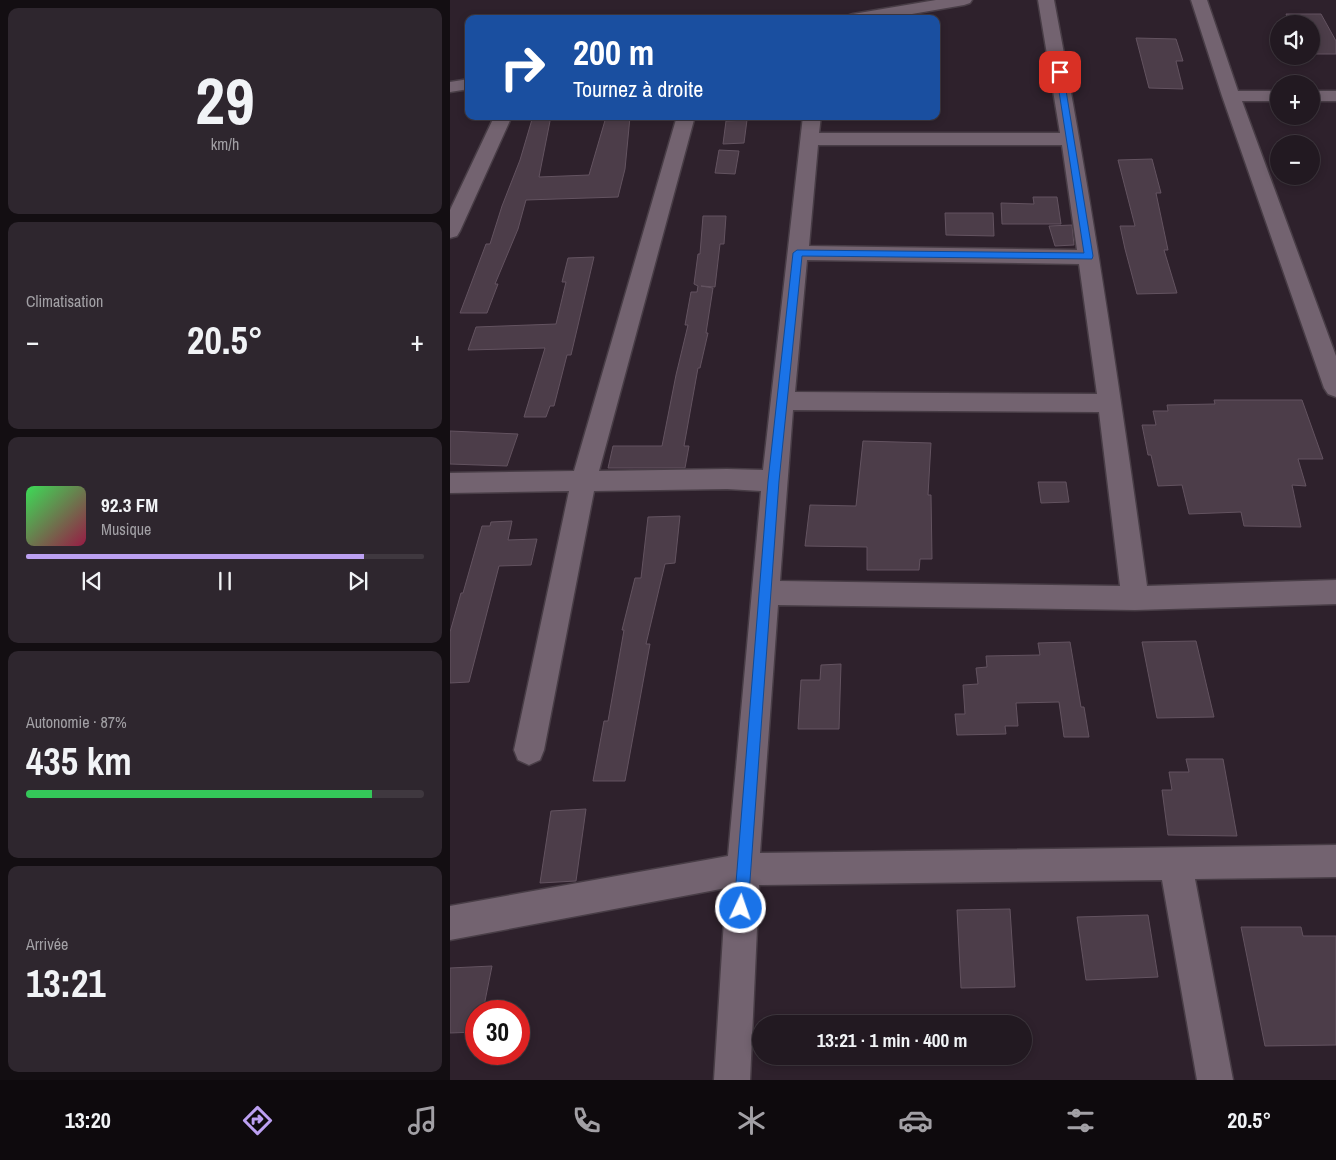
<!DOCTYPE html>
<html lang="fr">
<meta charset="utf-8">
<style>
:root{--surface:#221921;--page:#2e262e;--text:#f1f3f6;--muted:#a2a0a5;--line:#3f383f;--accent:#bca0f2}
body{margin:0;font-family:"Archivo Narrow",sans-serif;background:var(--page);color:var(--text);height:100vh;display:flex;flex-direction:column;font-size:19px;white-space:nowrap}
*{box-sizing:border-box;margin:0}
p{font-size:16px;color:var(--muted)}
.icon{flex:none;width:28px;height:28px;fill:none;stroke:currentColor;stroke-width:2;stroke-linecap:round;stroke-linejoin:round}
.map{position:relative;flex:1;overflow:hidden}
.sheet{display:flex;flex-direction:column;gap:8px;padding:8px;background:#130e12;width:450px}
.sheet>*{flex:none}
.guide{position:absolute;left:15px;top:15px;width:475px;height:105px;border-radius:10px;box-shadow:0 2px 8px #0003,0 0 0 1px var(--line);background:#1a4fa0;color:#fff;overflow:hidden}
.buttons{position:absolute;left:820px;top:15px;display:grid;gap:10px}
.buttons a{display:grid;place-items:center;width:50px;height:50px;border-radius:50%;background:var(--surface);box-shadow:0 2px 8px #0003,0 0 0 1px var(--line);font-size:25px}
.speed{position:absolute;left:15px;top:1000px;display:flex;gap:10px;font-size:25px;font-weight:700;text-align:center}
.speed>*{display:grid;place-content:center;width:65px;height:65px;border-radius:50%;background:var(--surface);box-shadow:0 2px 8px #0003,0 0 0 1px var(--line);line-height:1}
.speed .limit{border:8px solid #d22;background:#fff;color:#111}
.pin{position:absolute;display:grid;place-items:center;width:42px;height:42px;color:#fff;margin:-21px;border-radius:10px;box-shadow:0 2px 8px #0006}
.me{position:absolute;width:55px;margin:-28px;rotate:3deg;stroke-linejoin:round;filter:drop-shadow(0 0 4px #0008)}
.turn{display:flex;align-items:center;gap:18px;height:105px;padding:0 25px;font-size:22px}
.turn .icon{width:65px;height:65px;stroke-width:2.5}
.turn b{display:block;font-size:35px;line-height:42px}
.big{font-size:38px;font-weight:800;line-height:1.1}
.sheet .card{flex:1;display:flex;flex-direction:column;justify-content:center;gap:8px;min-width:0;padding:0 18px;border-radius:10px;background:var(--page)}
.sheet .dial{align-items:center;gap:0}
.dial b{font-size:65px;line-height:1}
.song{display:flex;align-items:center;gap:15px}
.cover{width:60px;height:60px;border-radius:8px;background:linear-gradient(135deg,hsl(130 70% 55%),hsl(340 70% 35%))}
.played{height:5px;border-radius:2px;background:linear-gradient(90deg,var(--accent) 85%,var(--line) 85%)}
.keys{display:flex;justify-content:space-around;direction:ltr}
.heat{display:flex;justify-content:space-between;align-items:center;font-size:28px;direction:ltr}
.charge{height:8px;border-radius:4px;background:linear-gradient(90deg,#34c759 87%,var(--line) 0)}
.trip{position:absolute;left:302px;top:1015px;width:280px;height:50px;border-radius:25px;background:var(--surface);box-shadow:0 2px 8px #0003,0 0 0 1px var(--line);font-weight:800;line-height:50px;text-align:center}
.tab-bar{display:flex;height:80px;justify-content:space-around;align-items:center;background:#0e0a0d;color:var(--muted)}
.tab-bar .icon{width:35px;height:35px}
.tab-bar .active{color:var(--accent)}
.tab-bar b{font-size:22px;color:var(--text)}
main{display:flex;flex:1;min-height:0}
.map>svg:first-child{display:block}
.building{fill:#4c3d49;stroke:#635360}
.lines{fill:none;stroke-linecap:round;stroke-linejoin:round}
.street-casing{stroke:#483d46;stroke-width:3}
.street{fill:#736370;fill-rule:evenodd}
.route{fill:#1a73e8;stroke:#114b97}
</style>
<main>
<section class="sheet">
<div class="card dial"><b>29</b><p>km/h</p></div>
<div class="card"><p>Climatisation</p>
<div class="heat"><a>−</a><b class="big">20.5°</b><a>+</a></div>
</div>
<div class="card">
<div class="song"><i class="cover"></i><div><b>92.3 FM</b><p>Musique</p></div></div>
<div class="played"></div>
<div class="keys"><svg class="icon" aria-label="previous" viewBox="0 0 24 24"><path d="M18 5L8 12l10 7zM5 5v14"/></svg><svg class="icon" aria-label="pause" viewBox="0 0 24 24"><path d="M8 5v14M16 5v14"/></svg><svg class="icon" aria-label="next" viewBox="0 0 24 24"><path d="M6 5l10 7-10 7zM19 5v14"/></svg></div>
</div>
<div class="card"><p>Autonomie · 87%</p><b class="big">435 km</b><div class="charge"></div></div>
<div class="card"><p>Arrivée</p><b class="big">13:21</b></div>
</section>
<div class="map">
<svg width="886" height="1080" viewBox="0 0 886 1080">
<rect width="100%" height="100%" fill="#2e212c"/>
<path class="building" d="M836,14H871L886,41V54H861V24H840Z
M686,38L726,39L733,61H726L733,89L699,88Z
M83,116H101L89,177L139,175L156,117H180L175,169L168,197L76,200L68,229L45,284H48L37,313H10L36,244H40L52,206L70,160Z
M297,120L294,143L273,144L276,121Z
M269,150L289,151L285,174L265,173Z
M702,159L711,193H706L718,250H714L727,293L687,294L675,249L670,226H685L668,160Z
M583,197H607L611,224H552L551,203L584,204Z
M495,213H543L544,236L496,235Z
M253,216H276L274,244H270L265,287L251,286L263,288L256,333H258L250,368H248L234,446H239L235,468H158L163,446H212L226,375L238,325H235L241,292H247L248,286L244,284L248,254H250Z
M622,225L624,245L605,246L599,226Z
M144,257L121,355H117L104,406H100L96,417H74L95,348L18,350L26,327L106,324L116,282H112L118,258Z
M764,400H852L873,459H848L856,486L842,485L851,527L794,526L791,512L739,514L732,485L708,486L701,455H698L692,425H706L703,411H718L717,405L765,404Z
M0,431L68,434L57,466L0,464Z
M413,441L481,443L478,495H481L482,559H470L469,570H417V547L355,546L360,505L406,506Z
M588,482H616L619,502L591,503Z
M230,516L225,563L215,564L196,644H200L175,781H143L154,721H158L174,630H172L185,578H191L198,517Z
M62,521L58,540L87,539L81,565L49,566L19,682L0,683V632L11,593H13L32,526H40L41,522Z
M746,641L764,717L707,718L692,642Z
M620,642L631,707H634L639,737H614L609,702L566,703L568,726H555L556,734L507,735L505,714H515L513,685L528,684L526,668L537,667L536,656L590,655L588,643Z
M391,664L389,729H348L351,680H370L371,665Z
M736,759H773L787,836L718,835L712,790H722L719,772H739Z
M136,809L126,881L90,883L101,811Z
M560,909L565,987L511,988L507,910Z
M698,915L708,977L636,980L627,917Z
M791,927H851L853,936H886V1045L815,1046Z
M42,966L33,1011H26V1032L0,1033V968Z"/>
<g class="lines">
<g class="street-casing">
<path id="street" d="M486,0H522L520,3L514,5L433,19H395L397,16L403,14Z
M588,0H604C641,194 670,389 697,586L886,580V604L685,610L328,605L310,853L886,845V877L745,879L783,1080H747L712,880L309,885L300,1080H264L276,888L0,940V906L278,856L311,491L277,489L144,491L94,750L90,760L79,765L68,760L64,750L119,491L0,493V473L124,471L227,116H245L149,471L277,469L313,470L353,116H371L369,133H610ZM368,145H612L627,250L359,246ZM357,260L629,264L647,394L345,392ZM343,410L649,412L670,586L330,581Z
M741,0H757L788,91H829V101H792L886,356V397L878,394L874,388L772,96Z
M19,79V89L0,92V82Z
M861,91H886V101H861Z
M62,116L10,231L7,236L0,238V210L44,117Z"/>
</g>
<use href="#street" class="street"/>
</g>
<path class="route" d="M610,70L613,72L643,256L642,259L352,256L329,481L298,908L296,913L291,915L286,913L284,908L318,481L343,253L347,250L634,253L606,72Z"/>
</svg>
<div class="buttons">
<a><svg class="icon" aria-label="sound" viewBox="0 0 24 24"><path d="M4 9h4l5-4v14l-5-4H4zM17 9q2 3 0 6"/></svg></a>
<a>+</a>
<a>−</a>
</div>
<div class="speed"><div class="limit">30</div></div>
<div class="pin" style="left:610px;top:72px;background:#d93025"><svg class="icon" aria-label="arrive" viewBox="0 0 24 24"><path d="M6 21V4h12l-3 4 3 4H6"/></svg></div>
<svg class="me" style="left:291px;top:908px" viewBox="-20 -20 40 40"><circle r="17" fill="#1a73e8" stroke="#fff" stroke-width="3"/><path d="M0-11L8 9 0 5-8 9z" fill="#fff"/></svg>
<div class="trip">13:21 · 1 min · 400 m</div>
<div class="guide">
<div class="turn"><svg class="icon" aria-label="right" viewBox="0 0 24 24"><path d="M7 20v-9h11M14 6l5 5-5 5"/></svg><div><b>200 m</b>Tournez à droite</div></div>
</div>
</div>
</main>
<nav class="tab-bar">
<b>13:20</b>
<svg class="icon active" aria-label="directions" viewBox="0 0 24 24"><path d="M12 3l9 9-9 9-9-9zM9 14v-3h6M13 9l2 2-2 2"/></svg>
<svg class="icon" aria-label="music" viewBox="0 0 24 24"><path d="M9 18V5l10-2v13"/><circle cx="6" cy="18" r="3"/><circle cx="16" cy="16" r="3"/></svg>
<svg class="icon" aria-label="phone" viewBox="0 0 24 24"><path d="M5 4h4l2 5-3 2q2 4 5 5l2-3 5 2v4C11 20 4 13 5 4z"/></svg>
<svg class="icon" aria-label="climate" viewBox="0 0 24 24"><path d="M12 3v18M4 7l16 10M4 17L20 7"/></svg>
<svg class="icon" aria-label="car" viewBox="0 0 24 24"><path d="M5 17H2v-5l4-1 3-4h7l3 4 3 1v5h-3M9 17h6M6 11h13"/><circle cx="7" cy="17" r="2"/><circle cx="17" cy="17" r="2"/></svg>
<svg class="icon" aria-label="filters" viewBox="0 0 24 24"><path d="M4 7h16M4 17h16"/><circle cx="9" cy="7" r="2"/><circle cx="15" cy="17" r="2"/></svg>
<b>20.5°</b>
</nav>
